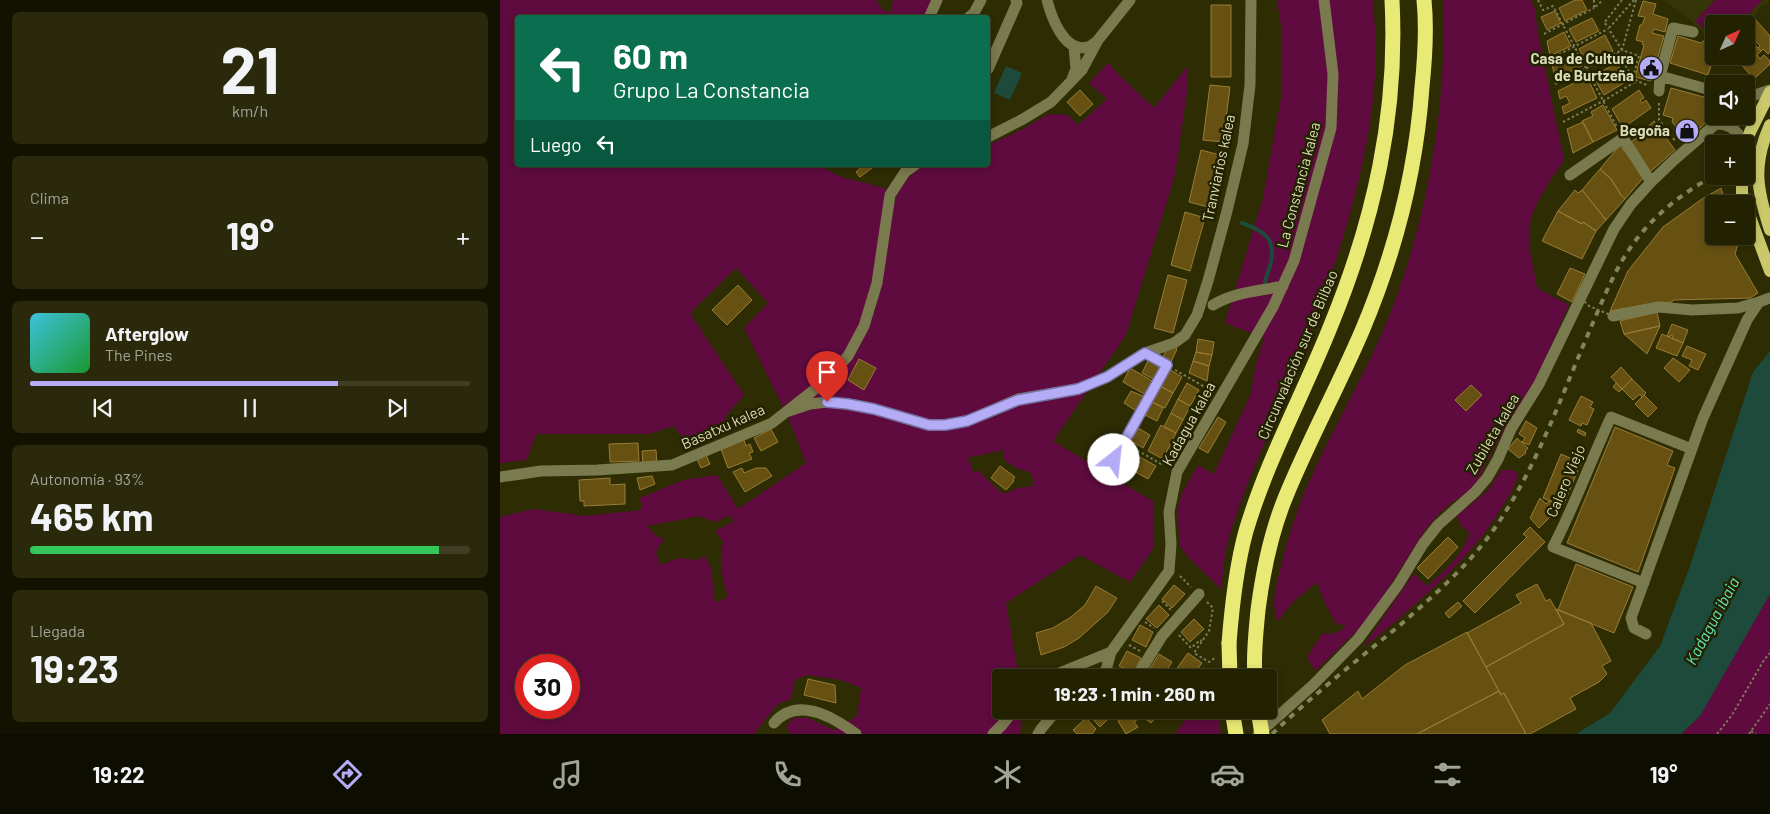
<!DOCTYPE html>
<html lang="es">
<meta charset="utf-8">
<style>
:root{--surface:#222102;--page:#2a290c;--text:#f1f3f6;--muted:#a2a399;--line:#3f3e24;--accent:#b5acf8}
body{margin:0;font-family:Barlow,sans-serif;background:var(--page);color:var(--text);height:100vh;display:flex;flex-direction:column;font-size:19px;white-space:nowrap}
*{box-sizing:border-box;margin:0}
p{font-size:16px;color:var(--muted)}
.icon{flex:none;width:28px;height:28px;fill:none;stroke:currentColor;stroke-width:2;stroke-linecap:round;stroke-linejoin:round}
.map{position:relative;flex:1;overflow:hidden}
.details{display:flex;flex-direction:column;gap:12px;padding:12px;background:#131201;width:500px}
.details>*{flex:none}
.guide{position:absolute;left:15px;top:15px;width:475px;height:152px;border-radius:5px;box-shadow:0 2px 8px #0003,0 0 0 1px var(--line);background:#0b6e4f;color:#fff;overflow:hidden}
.needle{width:32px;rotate:45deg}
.buttons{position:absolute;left:1205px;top:15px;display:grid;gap:10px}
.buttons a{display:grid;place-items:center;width:50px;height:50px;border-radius:5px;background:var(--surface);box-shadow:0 2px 8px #0003,0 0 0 1px var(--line);font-size:25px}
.speed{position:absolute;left:15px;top:654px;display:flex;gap:10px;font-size:25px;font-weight:700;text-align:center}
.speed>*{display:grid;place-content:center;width:65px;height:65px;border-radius:50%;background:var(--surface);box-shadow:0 2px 8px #0003,0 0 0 1px var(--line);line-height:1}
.speed .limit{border:8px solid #d22;background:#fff;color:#111}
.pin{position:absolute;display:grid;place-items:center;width:42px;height:42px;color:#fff;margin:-51px -21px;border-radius:50% 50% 50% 0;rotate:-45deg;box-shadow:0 0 5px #0007}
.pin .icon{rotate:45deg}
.me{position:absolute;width:55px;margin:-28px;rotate:29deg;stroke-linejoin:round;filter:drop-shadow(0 0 4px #0008)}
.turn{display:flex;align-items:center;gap:18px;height:105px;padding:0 15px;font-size:22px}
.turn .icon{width:65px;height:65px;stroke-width:2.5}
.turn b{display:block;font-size:35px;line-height:42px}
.then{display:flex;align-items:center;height:48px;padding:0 15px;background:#0003;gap:10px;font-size:19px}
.big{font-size:38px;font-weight:700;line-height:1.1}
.details .card{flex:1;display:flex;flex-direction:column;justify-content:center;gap:8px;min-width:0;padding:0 18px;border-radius:8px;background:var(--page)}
.details .dial{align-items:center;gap:0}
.dial b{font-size:65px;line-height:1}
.song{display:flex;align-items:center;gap:15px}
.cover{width:60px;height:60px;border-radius:8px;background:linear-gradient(135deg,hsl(190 70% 55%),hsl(130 70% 35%))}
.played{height:5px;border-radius:2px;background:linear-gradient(90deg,var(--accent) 70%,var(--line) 70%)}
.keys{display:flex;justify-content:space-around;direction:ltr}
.heat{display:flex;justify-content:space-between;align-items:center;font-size:28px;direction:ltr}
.charge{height:8px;border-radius:4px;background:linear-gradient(90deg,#34c759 93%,var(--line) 0)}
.trip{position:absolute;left:492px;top:669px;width:285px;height:50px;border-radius:5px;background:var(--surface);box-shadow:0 2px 8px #0003,0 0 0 1px var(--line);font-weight:700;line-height:50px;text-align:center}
.menu{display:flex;height:80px;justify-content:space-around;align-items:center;background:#0e0d01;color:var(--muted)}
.menu .icon{width:35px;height:35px}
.menu .selected{color:var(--accent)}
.menu b{font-size:22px;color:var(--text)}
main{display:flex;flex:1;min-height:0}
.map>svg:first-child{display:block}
.built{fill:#363507}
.green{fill:#5f0b3f;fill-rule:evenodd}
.water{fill:#1e4a3c}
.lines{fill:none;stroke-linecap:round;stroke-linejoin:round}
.stream{stroke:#1e4a3c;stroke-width:4}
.building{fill:#675112;stroke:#987d34}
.path{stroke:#7b7b54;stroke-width:2;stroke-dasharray:2.5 2.5;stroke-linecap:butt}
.minor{stroke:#797a4e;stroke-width:11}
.major{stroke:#c9c96b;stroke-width:12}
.highway{stroke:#e9e976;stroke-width:15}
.rail{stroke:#84845d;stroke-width:4;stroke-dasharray:6 6;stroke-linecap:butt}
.path-bridge{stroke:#7b7b54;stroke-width:2;stroke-dasharray:2.5 2.5;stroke-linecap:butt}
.highway-bridge{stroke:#e9e976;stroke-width:15}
.route-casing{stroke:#7670a1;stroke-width:12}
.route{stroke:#b5acf8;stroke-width:9}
.labels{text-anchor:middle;stroke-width:5;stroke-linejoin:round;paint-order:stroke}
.poi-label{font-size:15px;font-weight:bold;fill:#dadbb7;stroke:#232200;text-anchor:end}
.street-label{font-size:15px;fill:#dadbb7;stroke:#232200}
.water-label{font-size:16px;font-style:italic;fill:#5ee6bb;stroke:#232200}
</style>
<main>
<section class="details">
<div class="card dial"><b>21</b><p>km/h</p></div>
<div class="card"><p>Clima</p>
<div class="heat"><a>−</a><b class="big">19°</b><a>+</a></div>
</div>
<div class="card">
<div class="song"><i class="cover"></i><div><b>Afterglow</b><p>The Pines</p></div></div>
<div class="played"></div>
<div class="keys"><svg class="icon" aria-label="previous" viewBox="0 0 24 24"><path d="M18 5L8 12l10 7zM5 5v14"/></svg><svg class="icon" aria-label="pause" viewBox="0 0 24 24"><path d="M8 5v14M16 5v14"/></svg><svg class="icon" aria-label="next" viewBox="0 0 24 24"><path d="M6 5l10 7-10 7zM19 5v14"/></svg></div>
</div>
<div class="card"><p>Autonomía · 93%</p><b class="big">465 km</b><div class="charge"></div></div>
<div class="card"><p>Llegada</p><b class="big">19:23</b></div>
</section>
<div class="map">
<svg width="1270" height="734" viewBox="0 0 1270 734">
<rect width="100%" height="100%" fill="#2d2c03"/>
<path class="built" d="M1164,0H1270L1265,6L1262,5L1249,24H1214V44L1191,20Z"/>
<path class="green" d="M0,0H376L383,10L391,12L393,0H434L425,18H18V165H316L342,177L388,189C378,253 375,327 326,374C313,386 297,396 283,407L244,328L268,303L236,268L190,313L244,395L225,417L224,433L190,448L174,426L149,434H36L27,460L0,463Z
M777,0H873C874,18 876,35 876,53C874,165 831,283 789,385C769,436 744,485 729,537C724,554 723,572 721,589L688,557L680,546L677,512L682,493L698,465L714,474L751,393L756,364L764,338L725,323L763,198L781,98V26Z
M943,0H1031L1035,10L1038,34L1064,160C1050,181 1027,212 1029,238C1029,254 1035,272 1037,288L1069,305L1037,377L986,462L981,476L968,492L950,504L937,516L926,529L876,607L858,630L815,671L807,657L823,633C834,635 839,633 846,625L836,624L823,599L817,582L793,602L777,622C776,615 774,609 774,603C774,589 781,568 784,555C804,473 849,409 882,333C925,235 948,107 943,0Z
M1215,0H1262L1240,24H1214V38L1195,21Z
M608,63L621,77L654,108L687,67V93L675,175L626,335L553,441L654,502L653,549L630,582L580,555L506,603L519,677L501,678V710H521L522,727L519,734H291L286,727L293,718H308L333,730L357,716L361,688L341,680L307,675L295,680L291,699L278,704L254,734H0V517L33,509L85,516L142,510L140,498L184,480L217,475L238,509L306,463L288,417L322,406L463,427L497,416L508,409L445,423L384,409L301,404L341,373L361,343L374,314L381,288L395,201L400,189L410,176L424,165H488V145L519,131L549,114L568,115L578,125L607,99L589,83ZM503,450V459L516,468L532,473L533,486L518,488L507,493L500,492L479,471L473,472L471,464L467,458ZM231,515L233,522L215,531L223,542C219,564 221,576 228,597L215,603L211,568L205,556L196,560L179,558L160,565L156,552L164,539L155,535L147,526L199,516L215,522ZM26,665H69V708H26Z
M1001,470H1012L1018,473C1016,487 1009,496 1002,507C978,547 948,575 913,606C897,620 881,635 863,647L913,574L928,586C945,570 962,556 970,533L961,526L957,516L989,489Z
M1270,592V734H1181L1200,716Z
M693,710H717L721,734H675Z"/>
<path class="water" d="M506,66L522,73L510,100L494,93Z
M1270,351V594L1200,716L1181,734H1076L1110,713L1160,646L1191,563L1253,372Z"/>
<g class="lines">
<path class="stream" d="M742,223C765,231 777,239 770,266C768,272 765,278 765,285"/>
</g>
<path class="building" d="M1075,0H1082L1087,10L1065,21L1059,8Z
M1143,1L1156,4L1153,14L1168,19L1165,32L1154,29L1152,33L1164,36L1151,81L1135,77L1144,45L1142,44L1143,42L1136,40L1140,25H1142L1145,17L1138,16Z
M711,5H731V77H711Z
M1055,11L1061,23L1047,30L1041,17Z
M1092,18L1099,31L1076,42L1069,29Z
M1255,19L1270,36V52L1268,54L1263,49L1261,51L1258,48L1260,46L1249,34L1246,35V30L1249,28L1248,26Z
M1064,32L1071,46L1050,56L1047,41Z
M1105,35L1113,51L1087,64L1079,49Z
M1178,36L1201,43L1206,39L1214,47V56L1208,75L1170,63Z
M1256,46L1261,51L1257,55L1260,59L1264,55L1270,61V64L1254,79L1239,62Z
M1076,53L1082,66L1055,79L1052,64Z
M1117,63L1127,81L1104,95L1093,76Z
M1087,77L1097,98L1064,114L1062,107L1070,103L1066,96L1060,99L1058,91Z
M710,85L730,87L723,142L703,140Z
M1171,88L1211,99L1212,95H1214V115L1187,140L1172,122L1173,118L1163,115Z
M580,90L593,104L580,116L567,102Z
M1139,90L1144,98L1140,100L1142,103L1146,100L1151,108L1123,128L1112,109Z
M1103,105L1117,130L1093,142L1082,121L1093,116L1091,112Z
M1154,121L1175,150L1150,172L1129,144Z
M1083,122L1093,142L1073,153L1067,129Z
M1120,145L1144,177L1125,199L1121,195L1111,179L1100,169Z
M701,150L720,155L708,207L689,202Z
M364,165H376L360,177L356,172Z
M1100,169L1111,179L1121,195L1125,199L1106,220L1082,190Z
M1221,188L1226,204H1214V236H1237L1239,241L1235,254L1258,293L1250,298L1173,300L1172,302L1149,304L1110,311L1128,271L1163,227L1202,199Z
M1075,190L1078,193L1082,190L1106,220L1096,231L1083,222L1082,224L1058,211Z
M1058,211L1082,224L1083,222L1096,231L1082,259L1042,241Z
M685,212L705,218L690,271L671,265Z
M1070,268L1085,274L1072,302L1057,294Z
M668,275L687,280L673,333L654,328Z
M238,285L252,300L227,325L212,310Z
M1157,312L1160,326L1124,334L1120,321Z
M1172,324L1188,330L1183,343L1172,338L1173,336L1171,335L1170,337L1167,336Z
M1160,326L1147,354L1124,334Z
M1162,334L1183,343L1177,356L1156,348Z
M698,339L714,342L712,355L696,352Z
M1187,346L1206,354L1198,370L1189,366L1192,360L1182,356Z
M675,347L677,349L671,362L663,358L666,350Z
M696,352L712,355L709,366L693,361Z
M1173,358L1190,370L1179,382L1164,368Z
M359,359L376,368L364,390L348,380Z
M649,359L662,366L655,380L642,373Z
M693,361L709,366L707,381L689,373Z
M1121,367L1132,379L1122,389L1111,377Z
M630,368L654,382L646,395L623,382Z
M669,369L682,377L673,393L660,386Z
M1132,379L1146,393L1142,397L1140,394L1133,400L1122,389Z
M687,383L699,390L690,406L678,399Z
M1116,383L1122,389L1119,392L1113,387Z
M971,385L982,395L966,411L955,400Z
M660,386L673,393L665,408L652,402Z
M631,391L645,397L638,412L624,403Z
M1144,395L1157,408L1148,417L1135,404Z
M1081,396L1093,402L1090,407L1094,409L1087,425L1082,423L1081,426L1069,420Z
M678,399L690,406L683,420L671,413Z
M652,402L663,408L657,421L645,415Z
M671,413L683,420L676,433L664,427Z
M718,417L726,422L708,453L699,448Z
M1026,421L1037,428L1029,445L1022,442L1025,438L1019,434Z
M661,425L676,433L663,459L648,451Z
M1115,427L1173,451L1167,465L1175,468L1138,572L1067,543Z
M638,428L650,435L643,448L631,441Z
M271,429L278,442L261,451L254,438Z
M1078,429L1086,433L1085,436L1077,432Z
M1017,438L1028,448L1025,452L1026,453L1019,458L1008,449Z
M244,440L246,446L250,444L253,452L249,453L252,459L228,468L221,449Z
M138,443L139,461L110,462L109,444Z
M626,449L638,456L630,468L618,461Z
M156,450L157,465L143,466L142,451Z
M1061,454L1081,463L1063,506L1043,498Z
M206,455L210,464L201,468L197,459Z
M640,457L656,466L648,479L632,470Z
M500,466L515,477L513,480L514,481L506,490L491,478Z
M242,468L244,473L256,468H266L272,476L245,492L233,472Z
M152,476L155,484L140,490L137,478Z
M110,478V485L125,484V504L84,506V501H80L79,480Z
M1040,498L1046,504L1049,501L1061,506L1039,528L1030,518Z
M1030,527L1045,542L975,613L963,601L1027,537L1023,534Z
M948,537L958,547L928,579L917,568Z
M1076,564L1133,587L1114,633L1058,610Z
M1037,584L1046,601L1050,599L1064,624L986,667L967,633L1021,603L1016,595Z
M674,585L685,594L672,608L662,599Z
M596,586L617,598L608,612L579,638L564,647L541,655L536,633L553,628L571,617L585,605Z
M958,602L962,606L949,618L945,613Z
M659,605L669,615L657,628L646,619Z
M1056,609L1091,623L1111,661L1102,666L1107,674L1099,682L1070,698L1076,709L1030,734H1026L1004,693L1001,695L986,667L1064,624Z
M694,619L704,629L690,642L681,632Z
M640,625L653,632L646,647L632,640Z
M967,632L999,691L917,734H830L822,720L858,691L862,699L905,665Z
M627,651L641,658L634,673L619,666Z
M688,653L702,663L691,678H670Z
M659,654L672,662L663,676L650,668Z
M308,679L335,685L336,703L304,695Z
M999,691L1001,695L1004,693L1026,734H917Z
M595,710H607L612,715L600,727L589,715Z
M641,710H658L660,712L651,723L638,713Z
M633,711L638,719L634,722L638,727L626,734L618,721Z
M586,718L596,729L592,734H577L573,730Z"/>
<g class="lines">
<path class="path" d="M1038,0L1043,10L1053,6L1117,127
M1094,0V8L1103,0
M1122,0L1104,23L1110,27L1134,0
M1136,0L1122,50L1139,56L1133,77L1137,81L1147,85
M1044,34L1094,8
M1117,53L1133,77
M1050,59L1108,29
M1055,84L1122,50L1108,28
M1159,103V120L1176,142
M1063,122L1103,101L1137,81
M675,370L710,390
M633,448L663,465L672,446L677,448L676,450
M680,576L691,587
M662,601L671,610
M707,602L713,608L709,631L694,653L709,662L716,657
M645,622L654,628
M679,635L691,648L700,640L702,641
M629,645L640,651
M769,699L779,700
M1251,731L1256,734
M1217,734L1232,715L1264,660L1270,653
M1249,734L1270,704"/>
<path class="minor" d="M547,0C551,16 564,53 587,47C590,47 594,43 597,41
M429,18L437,0
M468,18L474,13L481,0
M1193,32L1173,28L1160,76L1214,91
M488,69L517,3L516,0
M572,79L576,69L574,47
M1159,91L1160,76
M1246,98L1270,90
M1217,124C1232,124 1237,132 1246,144
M488,137L523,119L551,102L582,70L598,40L630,0
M1070,175L1123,138L1151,182
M713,305C734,292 759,291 783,286
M1113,316L1159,307L1192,310L1238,308L1259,302
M286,412L310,404L327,402L348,404L374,409L429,425H445L467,421L518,399L578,389L607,377L645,353L674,343L685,335L697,315L708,281L727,211L743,144L750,85L751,0
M614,460L667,365L645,353
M0,477L41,471L97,470L172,465L272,423L324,382L348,356L364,326L377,283L390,195L405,172L415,165
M1144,583L1053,547C1075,505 1091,460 1111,417L1192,449
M1146,634L1134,628L1131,618L1203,418L1247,320L1259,302L1270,298
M547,678L611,652L669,571L671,544L669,512L677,472L773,307L794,261L831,128L833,74L824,0
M598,678L606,670L611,652
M636,678L662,636L699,594
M274,723C297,696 332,716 356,734
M493,734L502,725L514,710
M538,734L541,729L557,710
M758,734L813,685L858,639L898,585L923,544L938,525L975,492L987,478L998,459L1011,429L1039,384L1114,229L1131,204L1151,182L1175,159L1225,116"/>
<path class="major" d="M1270,125C1252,165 1257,190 1270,230
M1246,145L1250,132L1270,92
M1242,176V193L1245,204
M1246,206L1270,271"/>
<path class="highway" d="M729,643C732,605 736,567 746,531C767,460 804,393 831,325C874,220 898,114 892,0
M755,678C753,655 756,632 758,610C763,571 771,532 786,496C809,440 838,387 862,331C895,253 916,172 922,87C925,58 927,29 924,0
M732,710L736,734"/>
<path class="rail" d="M772,734C812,696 856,661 899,626C932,597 966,568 992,532C1035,472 1060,399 1089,332C1102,302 1114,270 1133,244C1153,216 1183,192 1214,176"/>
<path class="path-bridge" d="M1081,298L1089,306L1113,316"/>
<path class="highway-bridge" d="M729,643L730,678
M758,710L762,734"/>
</g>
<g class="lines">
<g class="route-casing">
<path id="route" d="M327,402L348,404L374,409L429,425H445L467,421L518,400L578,389L607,377L645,353L667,365L614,460"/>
</g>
<use href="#route" class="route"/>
</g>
<defs>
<g id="civic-disc" transform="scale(1.25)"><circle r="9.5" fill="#b5acf8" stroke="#232200"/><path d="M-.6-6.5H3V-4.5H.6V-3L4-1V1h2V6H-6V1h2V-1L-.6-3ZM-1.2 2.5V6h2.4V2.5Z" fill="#111"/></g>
<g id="shop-disc" transform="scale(1.25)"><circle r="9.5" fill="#b5acf8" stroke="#232200"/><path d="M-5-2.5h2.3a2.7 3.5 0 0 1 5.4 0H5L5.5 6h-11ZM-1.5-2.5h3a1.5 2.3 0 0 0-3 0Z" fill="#111"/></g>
</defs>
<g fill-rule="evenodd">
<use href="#civic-disc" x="1151" y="68"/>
<use href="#shop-disc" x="1187" y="131"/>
</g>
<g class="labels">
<g class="poi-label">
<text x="1134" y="64">Casa de Cultura<tspan x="1134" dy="17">de Burtzeña</tspan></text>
<text x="1170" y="136">Begoña</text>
</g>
<g class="street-label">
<text transform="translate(719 168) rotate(-78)" y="5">Tranviarios kalea</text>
<text transform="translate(799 185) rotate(-75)" y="5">La Constancia kalea</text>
<text transform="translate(798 355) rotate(-67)" y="5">Circunvalación sur de Bilbao</text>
<text transform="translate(689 424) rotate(-61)" y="5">Kadagua kalea</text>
<text transform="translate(223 427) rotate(-24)" y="5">Basatxu kalea</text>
<text transform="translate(993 434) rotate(-60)" y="5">Zubileta kalea</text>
<text transform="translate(1066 481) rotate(-67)" y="5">Calero Viejo</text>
</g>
<g class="water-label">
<text transform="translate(1212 621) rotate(-62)" y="6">Kadagua ibaia</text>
</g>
</g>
</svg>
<div class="buttons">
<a><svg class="needle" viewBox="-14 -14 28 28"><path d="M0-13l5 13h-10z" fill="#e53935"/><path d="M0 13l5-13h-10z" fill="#a2a399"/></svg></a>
<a><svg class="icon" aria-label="sound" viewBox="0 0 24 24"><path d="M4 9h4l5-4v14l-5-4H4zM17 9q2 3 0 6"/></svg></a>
<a>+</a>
<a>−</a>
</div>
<div class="speed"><div class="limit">30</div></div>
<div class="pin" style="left:327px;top:402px;background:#d93025"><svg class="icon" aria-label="arrive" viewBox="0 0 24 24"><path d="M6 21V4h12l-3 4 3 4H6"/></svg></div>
<svg class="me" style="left:614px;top:460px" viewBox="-20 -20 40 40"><circle r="19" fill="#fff"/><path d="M0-13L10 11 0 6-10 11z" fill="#b5acf8"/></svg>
<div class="trip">19:23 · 1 min · 260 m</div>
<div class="guide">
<div class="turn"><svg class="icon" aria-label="left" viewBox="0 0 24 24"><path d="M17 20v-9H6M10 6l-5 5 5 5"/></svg><div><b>60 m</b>Grupo La Constancia</div></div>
<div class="then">Luego<svg class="icon" aria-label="left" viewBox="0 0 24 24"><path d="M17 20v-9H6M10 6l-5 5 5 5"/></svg></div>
</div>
</div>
</main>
<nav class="menu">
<b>19:22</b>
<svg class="icon selected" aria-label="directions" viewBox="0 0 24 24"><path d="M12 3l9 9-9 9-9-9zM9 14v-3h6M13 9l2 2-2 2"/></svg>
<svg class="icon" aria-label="music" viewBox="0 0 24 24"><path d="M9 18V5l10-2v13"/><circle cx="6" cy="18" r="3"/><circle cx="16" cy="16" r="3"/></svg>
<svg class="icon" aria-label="phone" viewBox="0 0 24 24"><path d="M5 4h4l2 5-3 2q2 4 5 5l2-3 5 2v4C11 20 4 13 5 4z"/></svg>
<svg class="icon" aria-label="climate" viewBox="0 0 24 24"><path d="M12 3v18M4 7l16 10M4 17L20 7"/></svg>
<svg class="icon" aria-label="car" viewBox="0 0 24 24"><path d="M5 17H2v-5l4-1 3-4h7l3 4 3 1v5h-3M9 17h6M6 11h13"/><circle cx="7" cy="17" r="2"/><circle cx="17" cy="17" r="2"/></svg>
<svg class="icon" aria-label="filters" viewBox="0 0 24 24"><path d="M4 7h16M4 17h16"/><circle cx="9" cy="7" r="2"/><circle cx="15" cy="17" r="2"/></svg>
<b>19°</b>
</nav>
